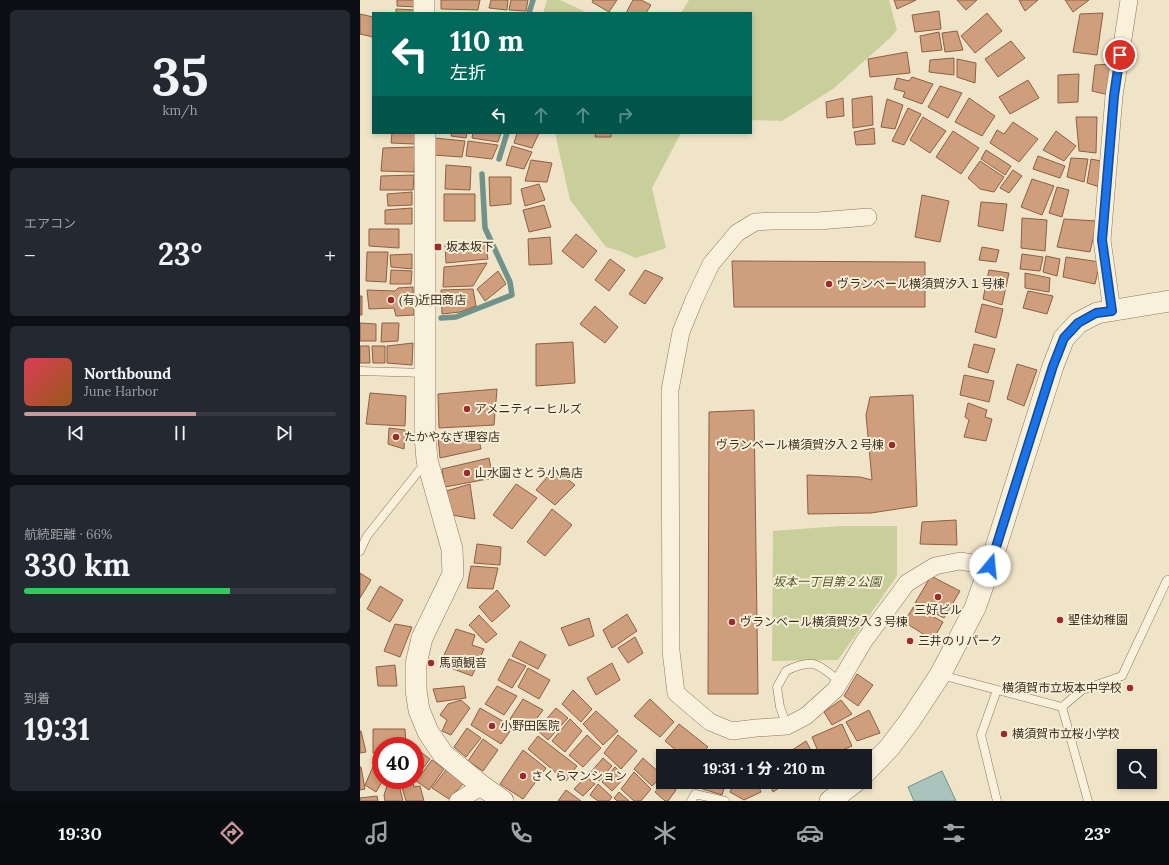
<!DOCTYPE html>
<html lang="ja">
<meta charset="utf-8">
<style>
:root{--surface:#171b24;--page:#242831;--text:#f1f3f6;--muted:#9ea1a6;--line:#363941;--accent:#cc999b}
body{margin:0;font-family:Lora,"Noto Sans JP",serif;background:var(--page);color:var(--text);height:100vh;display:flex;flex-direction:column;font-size:15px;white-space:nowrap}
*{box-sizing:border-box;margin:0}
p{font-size:13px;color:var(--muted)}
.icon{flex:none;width:22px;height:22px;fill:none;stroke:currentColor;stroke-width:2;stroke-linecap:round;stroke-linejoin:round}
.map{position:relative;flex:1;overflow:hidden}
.details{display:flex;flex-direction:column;gap:10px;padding:10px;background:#0d0f14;width:360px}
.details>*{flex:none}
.top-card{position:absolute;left:12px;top:12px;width:380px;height:122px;border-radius:0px;box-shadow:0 2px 6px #0003;background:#00695c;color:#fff;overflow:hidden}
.fabs{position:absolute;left:757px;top:749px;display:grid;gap:8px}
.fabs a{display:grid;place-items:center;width:40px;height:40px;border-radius:0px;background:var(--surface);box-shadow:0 2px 6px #0003;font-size:20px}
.speed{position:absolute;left:12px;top:737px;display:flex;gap:8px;font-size:20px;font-weight:700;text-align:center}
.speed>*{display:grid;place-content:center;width:52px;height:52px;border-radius:50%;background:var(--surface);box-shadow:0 2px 6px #0003;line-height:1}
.speed .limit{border:6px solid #d22;background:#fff;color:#111}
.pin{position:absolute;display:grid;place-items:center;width:34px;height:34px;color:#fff;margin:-17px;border:2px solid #fff;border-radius:50%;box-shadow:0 1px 4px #0007}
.me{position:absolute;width:44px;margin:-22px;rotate:17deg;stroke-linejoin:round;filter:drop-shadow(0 0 3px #0008)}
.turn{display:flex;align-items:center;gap:14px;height:84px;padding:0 12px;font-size:18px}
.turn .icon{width:52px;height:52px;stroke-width:2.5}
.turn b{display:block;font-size:28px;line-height:34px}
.lanes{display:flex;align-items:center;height:38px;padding:0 12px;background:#0003;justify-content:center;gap:20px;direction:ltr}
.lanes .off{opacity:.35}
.big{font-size:30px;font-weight:800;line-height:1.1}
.details .card{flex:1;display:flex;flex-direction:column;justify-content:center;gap:6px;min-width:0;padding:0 14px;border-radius:6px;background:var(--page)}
.details .dial{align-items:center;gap:0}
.dial b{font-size:52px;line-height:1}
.song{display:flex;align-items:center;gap:12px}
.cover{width:48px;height:48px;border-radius:6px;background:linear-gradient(135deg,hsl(350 70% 55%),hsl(30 70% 35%))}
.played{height:4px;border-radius:2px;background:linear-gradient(90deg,var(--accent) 55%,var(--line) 55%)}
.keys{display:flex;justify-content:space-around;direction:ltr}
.heat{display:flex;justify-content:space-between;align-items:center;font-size:22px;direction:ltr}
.charge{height:6px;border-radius:3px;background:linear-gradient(90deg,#34c759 66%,var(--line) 0)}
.trip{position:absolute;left:296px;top:749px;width:216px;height:40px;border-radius:0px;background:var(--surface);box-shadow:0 2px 6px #0003;font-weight:800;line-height:40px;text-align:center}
.dock{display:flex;height:64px;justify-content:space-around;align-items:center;background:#090b0e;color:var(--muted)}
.dock .icon{width:28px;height:28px}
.dock .current{color:var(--accent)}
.dock b{font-size:18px;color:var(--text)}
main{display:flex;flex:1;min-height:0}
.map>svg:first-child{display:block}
.green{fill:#c9cf9b}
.water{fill:#a9c4bc;stroke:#6f938a}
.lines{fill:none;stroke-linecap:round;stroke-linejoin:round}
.stream{stroke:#6f938a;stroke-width:5.5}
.building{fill:#cf9f7d;stroke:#8d5f41}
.service-casing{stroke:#8d765c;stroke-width:9}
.minor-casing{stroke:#8d765c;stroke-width:18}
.tertiary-casing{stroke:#8d765c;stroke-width:22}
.service{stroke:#faf1dc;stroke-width:8}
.minor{stroke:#faf1dc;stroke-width:17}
.tertiary{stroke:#faf1dc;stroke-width:21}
.route-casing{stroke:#114b97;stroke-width:10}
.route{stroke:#1a73e8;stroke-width:7}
.poi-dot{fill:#9e2a2b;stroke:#f7eed8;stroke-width:1.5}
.labels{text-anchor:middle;stroke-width:4;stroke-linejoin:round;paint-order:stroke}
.poi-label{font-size:12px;fill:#3d2e20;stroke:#f7eed8;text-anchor:start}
.park-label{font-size:12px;font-style:italic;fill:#4d5a26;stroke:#f7eed8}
</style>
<main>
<section class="details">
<div class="card dial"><b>35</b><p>km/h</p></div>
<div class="card"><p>エアコン</p>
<div class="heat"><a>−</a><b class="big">23°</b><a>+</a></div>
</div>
<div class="card">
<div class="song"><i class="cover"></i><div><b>Northbound</b><p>June Harbor</p></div></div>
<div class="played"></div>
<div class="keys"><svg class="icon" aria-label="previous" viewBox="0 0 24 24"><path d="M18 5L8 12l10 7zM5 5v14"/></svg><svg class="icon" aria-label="pause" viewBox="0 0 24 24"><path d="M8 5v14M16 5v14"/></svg><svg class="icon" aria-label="next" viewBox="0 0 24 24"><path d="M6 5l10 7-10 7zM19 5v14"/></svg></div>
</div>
<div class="card"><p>航続距離 · 66%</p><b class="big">330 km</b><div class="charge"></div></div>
<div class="card"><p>到着</p><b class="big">19:31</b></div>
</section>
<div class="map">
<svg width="809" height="801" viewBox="0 0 809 801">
<rect width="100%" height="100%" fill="#f0e4c8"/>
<path class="green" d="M187,0H200L228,13H183Z
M329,0H529L537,30L530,38L473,89L422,121L391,120V13H321Z
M195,133H321L292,188L306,248L276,258L260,251L246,247L210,200Z
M480,526H537V576L478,660L412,661L413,531Z"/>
<path class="water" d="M582,771L596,801H554L548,787Z"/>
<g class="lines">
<path class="stream" d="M169,13L173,0
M139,159L147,133
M81,318L96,317L152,295L150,282L125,228L122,174"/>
</g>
<path class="building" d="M37,0H56V7L37,6Z
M81,0H120L118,10L81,9Z
M131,0H148L147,10L129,8Z
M151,0H168L166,11L149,10Z
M233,0H257L249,12L232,2Z
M273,0H281L291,5L286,13H266Z
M534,0H556L537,9Z
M597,0H617L606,10Z
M659,0H678L665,11Z
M705,0H729L713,12Z
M36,9L56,10V13H36Z
M579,11L581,29L555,32L552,15Z
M627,13L642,31L615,53L601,36Z
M743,13L737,55L713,52L720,14Z
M0,14L13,17V37L0,34Z
M597,31L603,50L585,52L582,33Z
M579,32L582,50L562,52L560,36Z
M651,41L665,58L638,77L625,59Z
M547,52L550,73L510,77L508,59Z
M594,58V75L569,72L570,60Z
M597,59L616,63L615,83L597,77Z
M752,64L749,95L732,91L735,65Z
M719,74L718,102L698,103V75Z
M552,77L573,84L562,104L543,97L545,92L534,89L537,78L549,81Z
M668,80L679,98L650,114L639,97Z
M580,86L602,93L588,118L568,107Z
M512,96L513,125L493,128L492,99Z
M483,98L484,116L467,118L466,102Z
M609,98L635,116L622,136L595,122Z
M527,99L543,105L535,129L521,127Z
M548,108L561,114L544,145L532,141Z
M563,117L586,131L570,153L550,140Z
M716,117H737L736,153L719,151Z
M653,122L678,139L659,162L630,143L637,130L644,134Z
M514,128L515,144L496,145L494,132Z
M593,131L619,148L601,174L576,157Z
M696,131L716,146L704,161L683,150Z
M32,133H56L55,144L31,143Z
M92,133H107L106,138L91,136Z
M113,133H141L138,142L112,138Z
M157,133H179L172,148L154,143Z
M236,133H251V137H235Z
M75,138L105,141L102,157L73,155Z
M108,141L138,145L132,159L106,156Z
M152,146L172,152L164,169L146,165Z
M55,147L54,172L21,171L23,148Z
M626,150L651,166L645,175L621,159Z
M678,156L705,166L700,178L673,169Z
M711,158L728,159L724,182L707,177Z
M731,159L746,162L743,188L727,183Z
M171,160L192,163L187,182L165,181Z
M620,161L644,177L634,192L620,189L608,178Z
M86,165L111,167L110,190L85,189Z
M653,170L662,176L649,193L640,188Z
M54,175L53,190H20L21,176Z
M129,177H151V204L130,206Z
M672,179L694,186L682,215L661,207Z
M179,184L185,200L165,206L161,189Z
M697,187L709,190L702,217L689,213Z
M52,192V205L28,206L27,194Z
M84,194H115V221H84Z
M562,195L589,201L580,242L555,237Z
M621,202L647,204L643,231L618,226Z
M184,205L191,227L169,232L163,210Z
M52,208V224H25V210Z
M662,218L687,220L685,251L661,248Z
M704,219L737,221L730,252L697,247Z
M9,229H39V248L9,246Z
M216,234L237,251L223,268L202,251Z
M190,237L192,264L169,265L168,239Z
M125,243L128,259L86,263L85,244Z
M622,247L639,250L636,262L619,260Z
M7,252H28L26,282L6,281Z
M52,254V269L31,267L30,255Z
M662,254L683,257L680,271L660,269Z
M686,256L700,259L697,276L683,272Z
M706,257L740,262L735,284L703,277Z
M250,259L265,270L249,291L235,280Z
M372,261L565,262V307H374Z
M127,263L113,286L83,287L84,267Z
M31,270L52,271L51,284H30Z
M285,270L303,278L285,304L269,294Z
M629,270L649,273L642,305L623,299Z
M138,271L146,284L125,301L117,289Z
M665,273L690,278L689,292L665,288Z
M53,287L54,315L36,316L34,308L9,309L7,290L35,291L38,288Z
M113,289L116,306L100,312L82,314L81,290Z
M668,291L693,296L687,314L663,308Z
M0,296H2V315H0Z
M622,304L643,309L636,338L615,332Z
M235,306L258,327L245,343L220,324Z
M0,323L16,324V341H0Z
M22,323H39L38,341L21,342Z
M213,342L215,383L176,386V344Z
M53,343L52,365L27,363V346Z
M614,344L635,349L628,373L608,367Z
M0,346H9L10,363H0Z
M12,346H25V363H13Z
M657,364L677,370L664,406L647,399Z
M604,375L634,381L629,402L600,395Z
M137,389L134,425L79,428L78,394Z
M10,393L46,396L45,426L6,424Z
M553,395L557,506L511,513L448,514L447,475L500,477L512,480L506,415L510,397Z
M608,403L627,410L625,417L632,419L626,441L604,437L609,420L605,417Z
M394,410L398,694H348L349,412Z
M29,428L45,430L44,449L28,444Z
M117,431L121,449L80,458L78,437Z
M129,458L133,478L85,487L82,469Z
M194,469L215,485L195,505L176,490Z
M110,484L115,519L92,515L86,491Z
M156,484L177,498L152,529L133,515Z
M192,509L212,525L185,556L167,542Z
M596,520L597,545L560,544L562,522Z
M117,544L141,547L140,565L114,563Z
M111,566L138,568L133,589L107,588Z
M0,573L11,580L0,598Z
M571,576L600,591L584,618L555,603Z
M20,586L43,600L30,622L7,609Z
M137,590L150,606L132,622L119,607Z
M554,606L583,622L573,640L544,622Z
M267,614L277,631L252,648L243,630Z
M119,615L137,634L126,643L109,625Z
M229,618L234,636L209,646L201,628Z
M35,624L52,627L40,657L24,651Z
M96,629L115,635L112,645L124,649L112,676L80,664Z
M275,637L283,653L268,663L258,648Z
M160,641L186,655L178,669L152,656Z
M149,659L166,666L152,688L138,680Z
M252,663L260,680L236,695L227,678Z
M35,665L37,686H18L16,667Z
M168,668L190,680L179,699L158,687Z
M497,674L513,685L498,706L484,696Z
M104,686L106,698L77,702L73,689Z
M137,686L157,696L144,715L125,704Z
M213,690L232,709L221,722L202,704Z
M163,699L183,710L167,732L150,719Z
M290,699L314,722L300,737L274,716Z
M101,700L110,708L91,735L82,731L87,720L80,715L88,704Z
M481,700L492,714L472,725L464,712Z
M120,708L153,727L141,744L111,725Z
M196,708L208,718L188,740L177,730Z
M509,710L520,733L497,741L486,722Z
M236,711L258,731L243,745L223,724Z
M210,719L222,731L205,752L192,741Z
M319,724L348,747L339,756H323L305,741Z
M482,724L492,746L468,756H460L452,737Z
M107,728L121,738L106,757L94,747Z
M13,729H45L46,746H21V754L13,753Z
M0,731H1L6,752L0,753Z
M227,735L241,748L223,767L209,755Z
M258,735L277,751L261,769L244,753Z
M178,736L217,766L206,781L168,749Z
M123,739L138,750L123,771L108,761Z
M446,741L454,756H423Z
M58,750L70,759L55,779V755Z
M163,750L186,768L163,799L140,784Z
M243,758L252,766L239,781L230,773Z
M283,758L303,776L292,786L274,769Z
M16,760L21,761V780H23L16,792L5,785Z
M72,760L84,769L69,790L56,781Z
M0,767H1L5,789L0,790Z
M255,767L265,777L252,791L242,782Z
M86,770L104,783L89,799L72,788Z
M274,772L291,789L281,801H274L261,789Z
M226,776L235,784L223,796L214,789Z
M29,780H38L43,801H25L24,795Z
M40,780H52L54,787L60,786L64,801H46Z
M304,782H308L316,790L308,801H305L295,792Z
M335,782H366L362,795L333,786Z
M375,782H397L401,792L384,800L370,792Z
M408,782H424L425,784L413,792Z
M238,784L252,797L249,801H238L230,795Z
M206,790L221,801H198Z
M259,792L269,801H257L254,798Z
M17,796L18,801H0V798Z"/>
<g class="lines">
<g class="service-casing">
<path id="service" d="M0,371L64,373
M0,551L7,536L66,462
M581,675L702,707L728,801
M702,707L722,690L762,676L807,580H809
M427,726L420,707L417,687L426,671C433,667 445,663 453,664C461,665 474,677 480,682
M331,801L335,794L365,801
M637,801L621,735L637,690"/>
</g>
<g class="minor-casing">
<path id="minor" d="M508,217L458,221H413L395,222L377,233L351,264L334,300L321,332L310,390L311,651L316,693L350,722L372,731L396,728L427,726L446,716L475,690L504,641L547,583L575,566L600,561L630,566
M752,311L742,240L754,96L769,0
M98,801L122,786"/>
</g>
<g class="tertiary-casing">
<path id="tertiary" d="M64,0V13
M65,133V436L67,460L92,549L93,574L62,638L56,664V690L59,710L68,732L83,754L122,786L143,801
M505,773L530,747L551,719L580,675L615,608L630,566L693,366L704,338L718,323L737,313L809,301
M470,801L495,782"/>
</g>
<use href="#service" class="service"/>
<use href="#minor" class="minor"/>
<use href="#tertiary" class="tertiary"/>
</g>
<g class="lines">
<g class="route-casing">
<path id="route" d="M630,566L693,366L704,338L718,323L736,313L752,311L742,240L754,96L760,55"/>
</g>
<use href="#route" class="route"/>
</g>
<g class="poi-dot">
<rect x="74" y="243" width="8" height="8" rx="2"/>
<circle cx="469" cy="284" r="4"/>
<circle cx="31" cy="300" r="4"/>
<circle cx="107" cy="409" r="4"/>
<circle cx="36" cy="437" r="4"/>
<circle cx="532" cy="445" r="4"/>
<circle cx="107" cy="473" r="4"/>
<circle cx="578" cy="597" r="4"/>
<circle cx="700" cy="620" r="4"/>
<circle cx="372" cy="622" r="4"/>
<circle cx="550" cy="641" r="4"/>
<circle cx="71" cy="663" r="4"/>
<circle cx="770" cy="688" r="4"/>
<circle cx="132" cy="726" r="4"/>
<circle cx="644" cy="734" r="4"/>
<circle cx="163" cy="776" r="4"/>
</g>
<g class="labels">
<g class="poi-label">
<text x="86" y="251">坂本坂下</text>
<text x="477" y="288">ヴランベール横須賀汐入１号棟</text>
<text x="39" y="304">(有)近田商店</text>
<text x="115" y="413">アメニティーヒルズ</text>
<text x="44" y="441">たかやなぎ理容店</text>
<text x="524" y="449" text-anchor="end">ヴランベール横須賀汐入２号棟</text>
<text x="115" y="477">山水園さとう小鳥店</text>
<text x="578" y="614" text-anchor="middle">三好ビル</text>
<text x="708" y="624">聖佳幼稚園</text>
<text x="380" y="626">ヴランベール横須賀汐入３号棟</text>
<text x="558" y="645">三井のリパーク</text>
<text x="79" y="667">馬頭観音</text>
<text x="762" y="692" text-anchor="end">横須賀市立坂本中学校</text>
<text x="140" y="730">小野田医院</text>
<text x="652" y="738">横須賀市立桜小学校</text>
<text x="171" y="780">さくらマンション</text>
</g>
<g class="park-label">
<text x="467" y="586">坂本一丁目第２公園</text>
</g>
</g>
</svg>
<div class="fabs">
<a><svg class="icon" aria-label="search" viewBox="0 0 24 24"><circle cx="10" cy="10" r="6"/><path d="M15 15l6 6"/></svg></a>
</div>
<div class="speed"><div class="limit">40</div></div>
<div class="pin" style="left:760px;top:55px;background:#d93025"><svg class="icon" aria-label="arrive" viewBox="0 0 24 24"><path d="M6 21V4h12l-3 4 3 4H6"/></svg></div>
<svg class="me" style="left:630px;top:566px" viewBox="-20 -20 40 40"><circle r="19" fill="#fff"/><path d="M0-13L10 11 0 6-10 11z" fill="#1a73e8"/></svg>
<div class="trip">19:31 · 1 分 · 210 m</div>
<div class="top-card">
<div class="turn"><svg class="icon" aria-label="left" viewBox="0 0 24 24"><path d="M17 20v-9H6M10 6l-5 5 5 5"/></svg><div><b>110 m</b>左折</div></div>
<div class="lanes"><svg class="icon" aria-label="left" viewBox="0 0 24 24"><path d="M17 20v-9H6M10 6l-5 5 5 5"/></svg><svg class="icon off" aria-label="ahead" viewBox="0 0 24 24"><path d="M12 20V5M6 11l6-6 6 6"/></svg><svg class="icon off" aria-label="ahead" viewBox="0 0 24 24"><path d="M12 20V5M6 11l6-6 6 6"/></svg><svg class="icon off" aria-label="right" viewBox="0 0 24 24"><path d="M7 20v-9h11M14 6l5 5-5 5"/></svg></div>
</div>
</div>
</main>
<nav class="dock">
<b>19:30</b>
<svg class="icon current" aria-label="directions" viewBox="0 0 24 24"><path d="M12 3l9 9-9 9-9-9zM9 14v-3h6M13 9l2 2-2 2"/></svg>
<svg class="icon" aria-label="music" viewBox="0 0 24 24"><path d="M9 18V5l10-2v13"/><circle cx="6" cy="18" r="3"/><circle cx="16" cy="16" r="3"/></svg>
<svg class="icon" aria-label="phone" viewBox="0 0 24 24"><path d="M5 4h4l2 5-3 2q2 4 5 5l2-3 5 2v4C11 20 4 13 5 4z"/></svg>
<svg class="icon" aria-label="climate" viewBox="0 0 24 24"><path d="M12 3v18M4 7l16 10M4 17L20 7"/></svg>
<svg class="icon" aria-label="car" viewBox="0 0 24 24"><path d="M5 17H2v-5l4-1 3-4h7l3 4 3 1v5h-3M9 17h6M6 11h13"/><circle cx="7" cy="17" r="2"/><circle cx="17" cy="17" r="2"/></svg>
<svg class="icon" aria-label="filters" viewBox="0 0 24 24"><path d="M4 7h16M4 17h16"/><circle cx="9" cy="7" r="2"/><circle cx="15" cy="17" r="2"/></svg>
<b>23°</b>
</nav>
